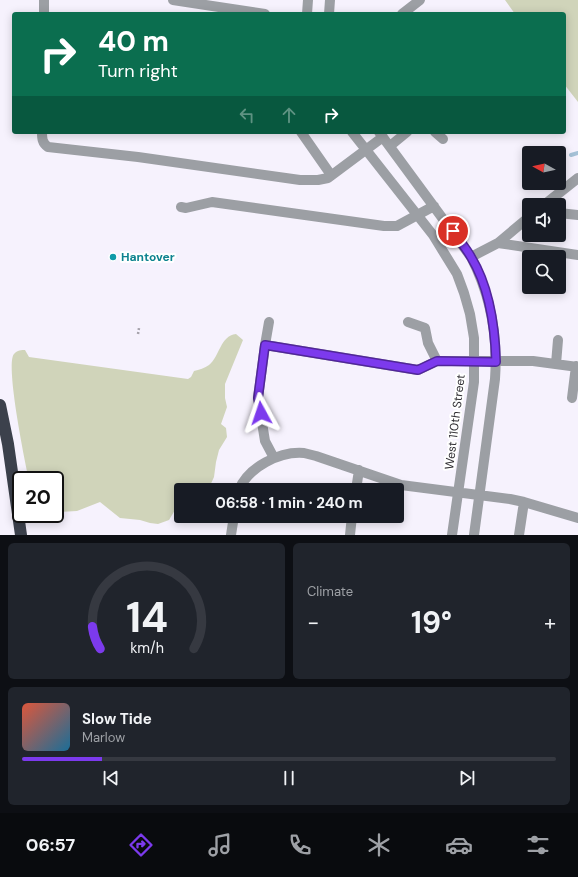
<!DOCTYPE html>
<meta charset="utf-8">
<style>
:root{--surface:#171b24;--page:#20242c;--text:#f1f3f6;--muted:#9ea1a6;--line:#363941;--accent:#7c3aed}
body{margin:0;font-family:"DM Sans",sans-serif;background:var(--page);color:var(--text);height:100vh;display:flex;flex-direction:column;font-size:15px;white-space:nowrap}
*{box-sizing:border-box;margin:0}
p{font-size:13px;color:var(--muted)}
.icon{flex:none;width:22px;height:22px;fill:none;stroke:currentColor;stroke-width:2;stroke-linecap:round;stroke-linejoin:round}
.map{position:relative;height:535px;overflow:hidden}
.sheet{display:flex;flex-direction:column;gap:8px;padding:8px;background:#0d0f14;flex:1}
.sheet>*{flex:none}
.hud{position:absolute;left:12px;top:12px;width:554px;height:122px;border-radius:4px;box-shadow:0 2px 10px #0003;background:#0b6e4f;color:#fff;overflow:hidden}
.needle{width:26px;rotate:278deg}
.fabs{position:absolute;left:522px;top:146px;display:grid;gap:8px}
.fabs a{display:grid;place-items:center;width:44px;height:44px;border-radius:4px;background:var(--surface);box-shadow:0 2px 10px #0003;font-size:20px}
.speed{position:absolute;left:12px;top:471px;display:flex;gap:8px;font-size:20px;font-weight:700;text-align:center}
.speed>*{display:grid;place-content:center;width:52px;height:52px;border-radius:50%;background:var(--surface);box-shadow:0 2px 10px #0003;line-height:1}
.speed .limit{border:2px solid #111;border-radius:6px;background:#fff;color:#111}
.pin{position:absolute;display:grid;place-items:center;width:34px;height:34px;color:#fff;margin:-17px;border:2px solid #fff;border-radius:50%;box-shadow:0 1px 4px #0007}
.me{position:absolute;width:44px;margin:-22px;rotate:355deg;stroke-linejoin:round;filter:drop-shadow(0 0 3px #0008)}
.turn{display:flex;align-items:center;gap:14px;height:84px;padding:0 20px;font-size:18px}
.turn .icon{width:52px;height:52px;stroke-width:2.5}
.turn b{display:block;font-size:28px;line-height:34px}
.lanes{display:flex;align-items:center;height:38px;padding:0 20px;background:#0003;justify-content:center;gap:20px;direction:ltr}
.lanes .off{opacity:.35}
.big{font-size:30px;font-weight:700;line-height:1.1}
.sheet .widget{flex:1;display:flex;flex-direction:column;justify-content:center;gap:6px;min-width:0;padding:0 14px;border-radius:6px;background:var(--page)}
.sheet .dial{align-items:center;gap:0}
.dial svg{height:104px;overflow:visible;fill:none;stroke:var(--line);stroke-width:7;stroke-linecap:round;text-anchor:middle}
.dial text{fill:var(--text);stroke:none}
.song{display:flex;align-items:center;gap:12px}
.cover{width:48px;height:48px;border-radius:6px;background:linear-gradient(135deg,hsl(10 70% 55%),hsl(200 70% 35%))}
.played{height:4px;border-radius:2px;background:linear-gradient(90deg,var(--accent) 15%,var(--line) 15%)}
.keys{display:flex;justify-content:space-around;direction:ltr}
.heat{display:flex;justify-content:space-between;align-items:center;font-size:22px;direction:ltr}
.sheet .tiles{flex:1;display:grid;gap:8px;grid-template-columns:1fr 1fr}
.widget:last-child{grid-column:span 2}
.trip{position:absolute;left:174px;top:483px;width:230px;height:40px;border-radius:4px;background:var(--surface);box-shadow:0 2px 10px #0003;font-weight:700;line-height:40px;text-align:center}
.menu{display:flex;height:64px;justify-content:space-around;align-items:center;background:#090b0e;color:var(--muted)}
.menu .icon{width:28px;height:28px}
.menu .selected{color:var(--accent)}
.menu b{font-size:18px;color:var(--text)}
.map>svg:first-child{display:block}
.green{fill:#d0d4ba}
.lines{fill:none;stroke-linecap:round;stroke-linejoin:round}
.stream{stroke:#a5c1d6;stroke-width:4}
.path{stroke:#a6a3ac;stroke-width:2.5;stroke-dasharray:2 2;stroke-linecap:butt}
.minor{stroke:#9c9fa4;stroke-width:10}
.highway{stroke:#3c414c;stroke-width:12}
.route-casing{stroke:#51269a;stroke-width:10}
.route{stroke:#7c3aed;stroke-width:7}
.culture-dot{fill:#0f9aa8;stroke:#fff;stroke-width:1.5}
.labels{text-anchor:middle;stroke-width:4;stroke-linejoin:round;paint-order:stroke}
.culture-label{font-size:12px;font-weight:bold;fill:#0d838f;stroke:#fff;text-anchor:start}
.street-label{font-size:12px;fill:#323035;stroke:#fff}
</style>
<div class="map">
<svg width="578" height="535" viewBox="0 0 578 535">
<rect width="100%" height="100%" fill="#f6f2fd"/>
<path class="green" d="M505,0H578V102L564,84V14H515Z
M236,334L243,340L225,384V398L227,407L221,424L226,428L227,437L219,450L216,462L214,477L208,490H181V505L175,510L169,520L158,524L150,523L140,520L120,518L100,502L77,511L59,512L49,520L41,517L39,514H55V480H29C25,462 5,364 14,354C17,350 22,350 25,350L29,357L188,379L191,377L194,371C199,370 205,368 209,365C220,356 220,336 236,334Z"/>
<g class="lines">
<path class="stream" d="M571,155L578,153"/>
<path class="path" d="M138,334L139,328"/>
<path class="minor" d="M173,0L265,14
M44,14V0
M307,14L308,0
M329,14L330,0
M402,14L420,0
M42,132C42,138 42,143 48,147L138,157L300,180H318L328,178L383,137
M301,132L331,175
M352,132L433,235L457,274L464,293L470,314L474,338V382L452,535
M379,132L471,257C491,296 498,336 495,379L474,535
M435,132L443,139
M390,146L407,132
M544,205L578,178
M181,207L186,208L212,202L384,226H397L434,206
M559,213L578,215
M498,243L578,255
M471,257L498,243L529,217
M408,322L425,328L428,343L437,361
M265,345L269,322
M556,364L558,340
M572,398L576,366
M274,458L265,441L258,398L265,345L418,370L437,361H533L578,367
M239,490C248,467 280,451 304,453C308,454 312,455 316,456L401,485L510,499L524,502L578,518
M356,490L359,470
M231,535L234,516
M350,535L352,516
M519,535L524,502"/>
<path class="highway" d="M0,405L8,444L21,535"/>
</g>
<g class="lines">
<g class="route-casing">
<path id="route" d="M261,413L258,398L265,345L418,370L437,361L496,362C495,326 490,288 471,257C466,248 459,240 453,231"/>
</g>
<use href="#route" class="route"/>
</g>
<circle class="culture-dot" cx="113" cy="257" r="4"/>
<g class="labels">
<g class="culture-label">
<text x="121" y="261">Hantover</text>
</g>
<g class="street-label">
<text transform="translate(455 422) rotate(-83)" y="4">West 110th Street</text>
</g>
</g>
</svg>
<div class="fabs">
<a><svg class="needle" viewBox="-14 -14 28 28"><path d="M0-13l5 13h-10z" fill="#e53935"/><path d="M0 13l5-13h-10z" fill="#9ea1a6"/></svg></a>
<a><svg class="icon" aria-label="sound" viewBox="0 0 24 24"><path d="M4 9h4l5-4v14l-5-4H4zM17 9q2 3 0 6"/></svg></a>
<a><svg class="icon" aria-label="search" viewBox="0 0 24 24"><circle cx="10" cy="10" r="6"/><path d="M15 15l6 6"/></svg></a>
</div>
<div class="speed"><div class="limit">20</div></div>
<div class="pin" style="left:453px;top:231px;background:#d93025"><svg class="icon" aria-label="arrive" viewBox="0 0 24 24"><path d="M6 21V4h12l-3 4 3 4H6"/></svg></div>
<svg class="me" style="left:261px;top:413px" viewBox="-20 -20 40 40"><path d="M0-17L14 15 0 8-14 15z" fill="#7c3aed" stroke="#fff" stroke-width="4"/></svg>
<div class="trip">06:58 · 1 min · 240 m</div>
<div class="hud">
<div class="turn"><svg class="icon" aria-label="right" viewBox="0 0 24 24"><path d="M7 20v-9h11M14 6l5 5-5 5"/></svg><div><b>40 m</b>Turn right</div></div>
<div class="lanes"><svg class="icon off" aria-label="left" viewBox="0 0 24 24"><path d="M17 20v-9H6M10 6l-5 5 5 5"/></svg><svg class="icon off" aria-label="ahead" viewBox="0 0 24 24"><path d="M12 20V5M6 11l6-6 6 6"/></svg><svg class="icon" aria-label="right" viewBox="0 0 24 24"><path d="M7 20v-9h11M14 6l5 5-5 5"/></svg></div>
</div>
</div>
<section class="sheet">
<div class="tiles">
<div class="widget dial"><svg viewBox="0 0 100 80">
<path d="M14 69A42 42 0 1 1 86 69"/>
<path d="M14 69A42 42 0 0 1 8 52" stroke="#7c3aed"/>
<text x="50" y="56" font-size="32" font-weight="700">14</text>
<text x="50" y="72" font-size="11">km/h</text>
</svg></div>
<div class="widget"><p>Climate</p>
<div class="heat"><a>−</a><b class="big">19°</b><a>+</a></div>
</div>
<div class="widget">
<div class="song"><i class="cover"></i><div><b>Slow Tide</b><p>Marlow</p></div></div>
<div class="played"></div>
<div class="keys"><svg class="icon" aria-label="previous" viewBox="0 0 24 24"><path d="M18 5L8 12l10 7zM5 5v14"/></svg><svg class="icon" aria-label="pause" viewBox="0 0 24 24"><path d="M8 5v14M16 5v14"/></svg><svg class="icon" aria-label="next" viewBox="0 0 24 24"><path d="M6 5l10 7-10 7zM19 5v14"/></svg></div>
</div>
</div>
</section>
<nav class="menu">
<b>06:57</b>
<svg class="icon selected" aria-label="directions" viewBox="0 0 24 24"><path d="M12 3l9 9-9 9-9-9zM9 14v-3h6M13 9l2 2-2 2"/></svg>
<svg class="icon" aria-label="music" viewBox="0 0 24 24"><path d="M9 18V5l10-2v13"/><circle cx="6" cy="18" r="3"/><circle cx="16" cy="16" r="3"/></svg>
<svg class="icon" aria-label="phone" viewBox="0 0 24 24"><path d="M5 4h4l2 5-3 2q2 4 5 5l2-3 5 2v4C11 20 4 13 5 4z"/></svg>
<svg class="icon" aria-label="climate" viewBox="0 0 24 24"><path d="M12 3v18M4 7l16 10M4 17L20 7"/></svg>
<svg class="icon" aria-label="car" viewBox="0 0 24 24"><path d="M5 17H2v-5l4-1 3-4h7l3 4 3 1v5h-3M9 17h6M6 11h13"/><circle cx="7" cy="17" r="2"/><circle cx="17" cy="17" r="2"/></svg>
<svg class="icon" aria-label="filters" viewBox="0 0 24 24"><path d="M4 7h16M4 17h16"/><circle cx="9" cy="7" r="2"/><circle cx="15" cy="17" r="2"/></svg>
</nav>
